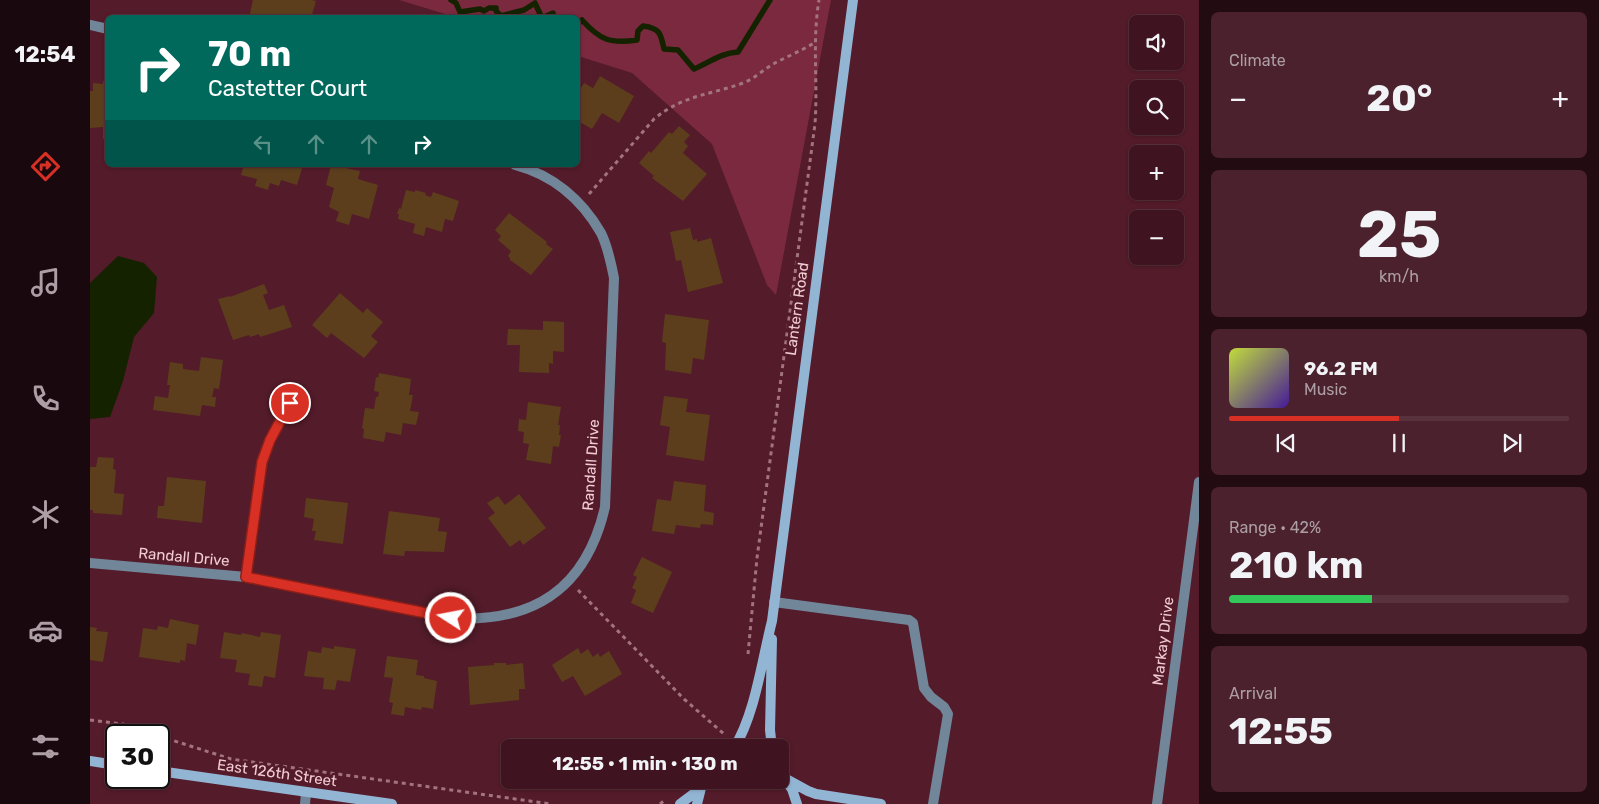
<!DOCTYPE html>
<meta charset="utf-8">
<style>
:root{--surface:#3f1420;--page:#4a212d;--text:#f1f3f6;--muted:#ad9ea5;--line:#58333e;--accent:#d93025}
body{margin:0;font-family:Rubik,sans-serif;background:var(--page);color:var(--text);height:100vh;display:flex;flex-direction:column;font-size:19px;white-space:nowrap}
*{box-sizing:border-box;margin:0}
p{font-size:16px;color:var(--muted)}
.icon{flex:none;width:28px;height:28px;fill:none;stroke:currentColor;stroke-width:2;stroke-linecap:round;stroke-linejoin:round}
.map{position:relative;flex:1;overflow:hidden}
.side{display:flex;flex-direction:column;gap:12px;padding:12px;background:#230b12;width:400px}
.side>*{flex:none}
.top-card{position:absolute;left:15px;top:15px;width:475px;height:152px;border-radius:8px;box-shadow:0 1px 4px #0004,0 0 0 1px var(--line);background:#00695c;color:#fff;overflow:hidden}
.controls{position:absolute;left:1039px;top:15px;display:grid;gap:10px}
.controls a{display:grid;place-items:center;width:55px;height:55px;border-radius:8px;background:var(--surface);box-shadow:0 1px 4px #0004,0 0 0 1px var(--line);font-size:25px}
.speed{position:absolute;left:15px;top:724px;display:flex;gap:10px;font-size:25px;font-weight:700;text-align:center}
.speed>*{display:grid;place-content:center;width:65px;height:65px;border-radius:50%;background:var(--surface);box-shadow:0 1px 4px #0004,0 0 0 1px var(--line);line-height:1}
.speed .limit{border:2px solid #111;border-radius:8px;background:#fff;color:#111}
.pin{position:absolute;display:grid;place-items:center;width:42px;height:42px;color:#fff;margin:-21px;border:2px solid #fff;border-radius:50%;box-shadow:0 1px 5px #0007}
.me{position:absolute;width:55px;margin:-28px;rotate:281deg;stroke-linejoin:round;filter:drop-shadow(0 0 4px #0008)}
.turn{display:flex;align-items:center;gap:18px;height:105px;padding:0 20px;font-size:22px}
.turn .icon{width:65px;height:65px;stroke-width:2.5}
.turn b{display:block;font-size:35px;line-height:42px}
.lanes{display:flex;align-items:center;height:48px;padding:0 20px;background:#0003;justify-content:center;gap:25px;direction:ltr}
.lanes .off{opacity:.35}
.big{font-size:38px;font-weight:700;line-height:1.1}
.side .card{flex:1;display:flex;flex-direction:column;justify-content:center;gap:8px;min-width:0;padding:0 18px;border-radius:8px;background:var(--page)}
.side .dial{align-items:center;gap:0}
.dial b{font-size:65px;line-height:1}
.song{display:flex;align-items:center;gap:15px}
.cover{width:60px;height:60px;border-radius:8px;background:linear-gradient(135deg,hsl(70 70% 55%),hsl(260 70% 35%))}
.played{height:5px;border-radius:2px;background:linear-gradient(90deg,var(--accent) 50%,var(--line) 50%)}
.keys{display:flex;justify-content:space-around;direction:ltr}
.heat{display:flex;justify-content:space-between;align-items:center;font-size:28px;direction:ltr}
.charge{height:8px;border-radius:4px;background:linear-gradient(90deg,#34c759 42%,var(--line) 0)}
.trip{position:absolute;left:411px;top:739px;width:288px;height:50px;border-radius:8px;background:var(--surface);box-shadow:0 1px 4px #0004,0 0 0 1px var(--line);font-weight:700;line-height:50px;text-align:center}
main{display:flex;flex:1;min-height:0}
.menu{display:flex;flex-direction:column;width:90px;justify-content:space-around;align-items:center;background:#19080d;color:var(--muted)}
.menu .icon{width:35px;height:35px}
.menu .on{color:var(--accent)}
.menu b{font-size:22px;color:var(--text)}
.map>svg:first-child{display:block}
.green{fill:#7a293f}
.water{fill:#142200}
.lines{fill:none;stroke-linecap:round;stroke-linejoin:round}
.stream{stroke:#142200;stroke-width:5.5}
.building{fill:#5c3e1c}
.path{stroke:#a3747e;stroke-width:3;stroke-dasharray:4 4;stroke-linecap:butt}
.lane{stroke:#718699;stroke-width:10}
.street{stroke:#718699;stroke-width:10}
.secondary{stroke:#93b5d4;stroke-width:10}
.route-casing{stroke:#8d1f18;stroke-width:12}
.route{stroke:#d93025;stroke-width:9}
.labels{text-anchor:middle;stroke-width:5;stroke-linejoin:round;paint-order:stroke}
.street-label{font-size:15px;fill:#f1ccd2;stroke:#541b2a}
</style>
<main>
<nav class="menu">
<b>12:54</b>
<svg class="icon on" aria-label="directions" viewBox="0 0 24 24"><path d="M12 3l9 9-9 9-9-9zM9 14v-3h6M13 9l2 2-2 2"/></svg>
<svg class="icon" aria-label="music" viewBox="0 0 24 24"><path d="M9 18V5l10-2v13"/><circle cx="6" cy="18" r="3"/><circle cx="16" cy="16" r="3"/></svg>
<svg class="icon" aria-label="phone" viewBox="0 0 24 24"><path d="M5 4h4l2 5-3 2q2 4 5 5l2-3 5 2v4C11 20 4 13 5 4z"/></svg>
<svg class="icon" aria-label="climate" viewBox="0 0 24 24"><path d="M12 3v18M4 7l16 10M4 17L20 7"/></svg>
<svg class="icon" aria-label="car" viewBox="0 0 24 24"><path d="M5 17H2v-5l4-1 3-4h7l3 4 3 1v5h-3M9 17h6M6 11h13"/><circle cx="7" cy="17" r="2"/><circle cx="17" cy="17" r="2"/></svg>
<svg class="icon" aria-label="filters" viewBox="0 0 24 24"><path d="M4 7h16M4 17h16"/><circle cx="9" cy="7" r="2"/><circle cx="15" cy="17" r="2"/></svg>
</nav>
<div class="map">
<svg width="1109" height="804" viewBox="0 0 1109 804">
<rect width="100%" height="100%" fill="#541b2a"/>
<path class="green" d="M309,0H741L686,295L677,285L622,144L542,73L488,56V18L365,17Z"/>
<path class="water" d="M28,256L54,263L67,277L64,313L44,337L33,381L20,417L0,419V283Z"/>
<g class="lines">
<path class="stream" d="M361,0L366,3L370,12L390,9L394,11L399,8H406V11L411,16L434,10L445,3L452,18
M452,18L463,13L464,18
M488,24L492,20C510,40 520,44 547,40L548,31L553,26C570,28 571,34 574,49L588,50L604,69C620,62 631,53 648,52L680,0"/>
</g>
<path class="building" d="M163,0H222L226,1L221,18H159Z
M510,76L544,96L529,123L512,113L502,129L488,121V93L494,83L503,88Z
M13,81H18V140L13,139V127L0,128V91H3V83L13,84Z
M589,126L600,135L594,142L598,146L593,153L617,174L593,201L562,178L564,176L549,163L559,151L561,153L579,132L582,134Z
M154,165H213L207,185L191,180L189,186L180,183L178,190L165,186L167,179L151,175Z
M241,165L270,171L268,179L288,185L279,219L262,214L259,225L246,221L249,212L239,207L244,188L236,185Z
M316,190L325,192V190L336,193L335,195L341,197L343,192L369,201L363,221L355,219L352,232L336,227L334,236L323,233L325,224L308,219L309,214H307L309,208L311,209Z
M419,213L457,242L456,244L463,249L441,275L420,260V258L418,256L421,251L408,240L411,236L405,230Z
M600,228L603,240L607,239V242L621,238L633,283L598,292L591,260L586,261L580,232Z
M174,284L178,293L173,295L179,310L194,305L202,327L170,337L169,334L160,337L159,335L143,340L128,299L140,296V297Z
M250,293L273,313L277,308L293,322L281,336L288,342L274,358L241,333L237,338L222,325Z
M575,314L619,320L614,360L603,358L601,374L575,370L576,343L572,342Z
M453,321L474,322V352L463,351V364L459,363V373L429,372L430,345H417L418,329L453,330Z
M111,357L133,360L129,389L124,388L122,397H126L125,407L112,405L110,416L63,410L65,396L78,398L80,385H77L80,362L93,364V369L109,371Z
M289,373L321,379L319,395H323L320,411L329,412L326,425L313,423L311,435L296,432L294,442L273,438L274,429L272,428L275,408L284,409L286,397H288L289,392L284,391L286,377L288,378Z
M574,396L598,399L596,412L620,415L614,461L576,455L580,427L570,425Z
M438,402L471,407L468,425H470L469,435H471L469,447L463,446L461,464L436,460L439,444L433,443L434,432L428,431L429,419L436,420Z
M8,457L24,458L23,469L26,470L24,493L34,494L32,515L3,513V510H0V467H6Z
M77,477L116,481L112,523L67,518L68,506H74Z
M584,481L616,485L614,511L624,513L623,525L611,524L610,528L586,525L584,534L562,531L567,499L581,501Z
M429,494L456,528L433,545L430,540L420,547L398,518L405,513L397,503L408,496L415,505Z
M216,498L258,503L253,544L224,540L226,531H222L224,519L214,517Z
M299,511L350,518L348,531L357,532L354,552L315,551L314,556L293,554Z
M552,557L582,572L563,613L541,603L546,590L542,588L547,577L543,575Z
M80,619L109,625L106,645L97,643L95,661L90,660V663L49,657L53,628L67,630L68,626L78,628Z
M0,627L7,628L6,631L18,632L13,662L0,660Z
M134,632L151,635L152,633L170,637L171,632L191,635L185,678L174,676L172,687L158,685L160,674L145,672L147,660L130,658Z
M244,646L266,649L260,682L247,680L245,690L233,689L234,678L214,676L218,651L231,653L232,647L244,649Z
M488,648L491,654L498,649L503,657L508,653L510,657L519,651L532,674L495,696L483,676L472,682L462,665Z
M297,656L328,660L326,675L334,676V678L347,681L343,709L332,707L331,710L315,707L314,716L301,714L303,703L299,702L303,678L294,677Z
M404,663H416V665L433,663L435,689H429V700L380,705L378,667L404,665Z"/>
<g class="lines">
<path class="path" d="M499,194L564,119C593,95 620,95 653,83C664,79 673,70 683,64C696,57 711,51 724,43
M488,590L594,699L634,734
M658,654L667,558L725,124C728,82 722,41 729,0
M0,720L33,724L67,735
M69,736L141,759L461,804
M570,804L575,800"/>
<path class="lane" d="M684,602L819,620L823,623L834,688L841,697L854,707L858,714L843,804"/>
<path class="street" d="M0,25L18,29
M0,563L156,577L361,618C444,623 496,589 515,507L524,278C521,263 518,247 511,233C492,200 463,175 425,165
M156,577L172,462L180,440L200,403
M215,804L216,793
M1067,804L1109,482"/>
<path class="secondary" d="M644,748C665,715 672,660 682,621L763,0
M682,748L680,730L682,639
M0,761L26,765
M69,771L302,804
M690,772L702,789L707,804
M696,779L718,791L726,794L791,804
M590,804L610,789
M607,804L611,788L616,780"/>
</g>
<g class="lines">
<g class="route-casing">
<path id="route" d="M200,403L180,440L172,462L156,577L361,618"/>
</g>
<use href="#route" class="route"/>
</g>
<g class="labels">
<g class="street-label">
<text transform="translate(707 309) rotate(-82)" y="5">Lantern Road</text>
<text transform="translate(501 465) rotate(-86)" y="5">Randall Drive</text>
<text transform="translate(94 557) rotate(5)" y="5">Randall Drive</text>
<text transform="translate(1073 641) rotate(-83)" y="5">Markay Drive</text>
<text transform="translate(187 773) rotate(8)" y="5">East 126th Street</text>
</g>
</g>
</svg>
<div class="controls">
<a><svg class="icon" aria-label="sound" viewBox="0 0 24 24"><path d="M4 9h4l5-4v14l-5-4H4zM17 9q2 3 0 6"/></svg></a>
<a><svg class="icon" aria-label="search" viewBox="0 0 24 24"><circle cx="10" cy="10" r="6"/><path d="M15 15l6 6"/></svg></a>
<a>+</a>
<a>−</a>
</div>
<div class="speed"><div class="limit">30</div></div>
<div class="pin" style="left:200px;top:403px;background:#d93025"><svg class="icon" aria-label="arrive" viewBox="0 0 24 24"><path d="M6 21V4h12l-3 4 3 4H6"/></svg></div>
<svg class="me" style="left:361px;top:618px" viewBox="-20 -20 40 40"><circle r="17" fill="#d93025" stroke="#fff" stroke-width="3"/><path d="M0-11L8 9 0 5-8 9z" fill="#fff"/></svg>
<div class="trip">12:55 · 1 min · 130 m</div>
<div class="top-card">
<div class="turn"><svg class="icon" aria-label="right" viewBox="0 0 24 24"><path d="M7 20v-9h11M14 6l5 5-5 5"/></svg><div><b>70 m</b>Castetter Court</div></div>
<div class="lanes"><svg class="icon off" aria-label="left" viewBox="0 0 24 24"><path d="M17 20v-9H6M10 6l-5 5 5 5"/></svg><svg class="icon off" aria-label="ahead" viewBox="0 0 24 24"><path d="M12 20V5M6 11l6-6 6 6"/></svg><svg class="icon off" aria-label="ahead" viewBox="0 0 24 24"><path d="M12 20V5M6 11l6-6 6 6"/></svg><svg class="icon" aria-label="right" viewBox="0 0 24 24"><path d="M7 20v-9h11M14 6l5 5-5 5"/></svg></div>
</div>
</div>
<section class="side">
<div class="card"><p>Climate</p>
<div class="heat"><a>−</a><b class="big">20°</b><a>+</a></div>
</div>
<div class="card dial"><b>25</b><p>km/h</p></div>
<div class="card">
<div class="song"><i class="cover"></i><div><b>96.2 FM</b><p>Music</p></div></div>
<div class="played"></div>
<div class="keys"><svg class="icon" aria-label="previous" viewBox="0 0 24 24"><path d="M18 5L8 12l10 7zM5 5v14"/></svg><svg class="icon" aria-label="pause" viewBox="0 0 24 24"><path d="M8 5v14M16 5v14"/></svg><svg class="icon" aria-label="next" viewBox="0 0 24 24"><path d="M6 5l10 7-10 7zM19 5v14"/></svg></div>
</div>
<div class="card"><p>Range · 42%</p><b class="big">210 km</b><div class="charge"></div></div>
<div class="card"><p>Arrival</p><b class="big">12:55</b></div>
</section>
</main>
